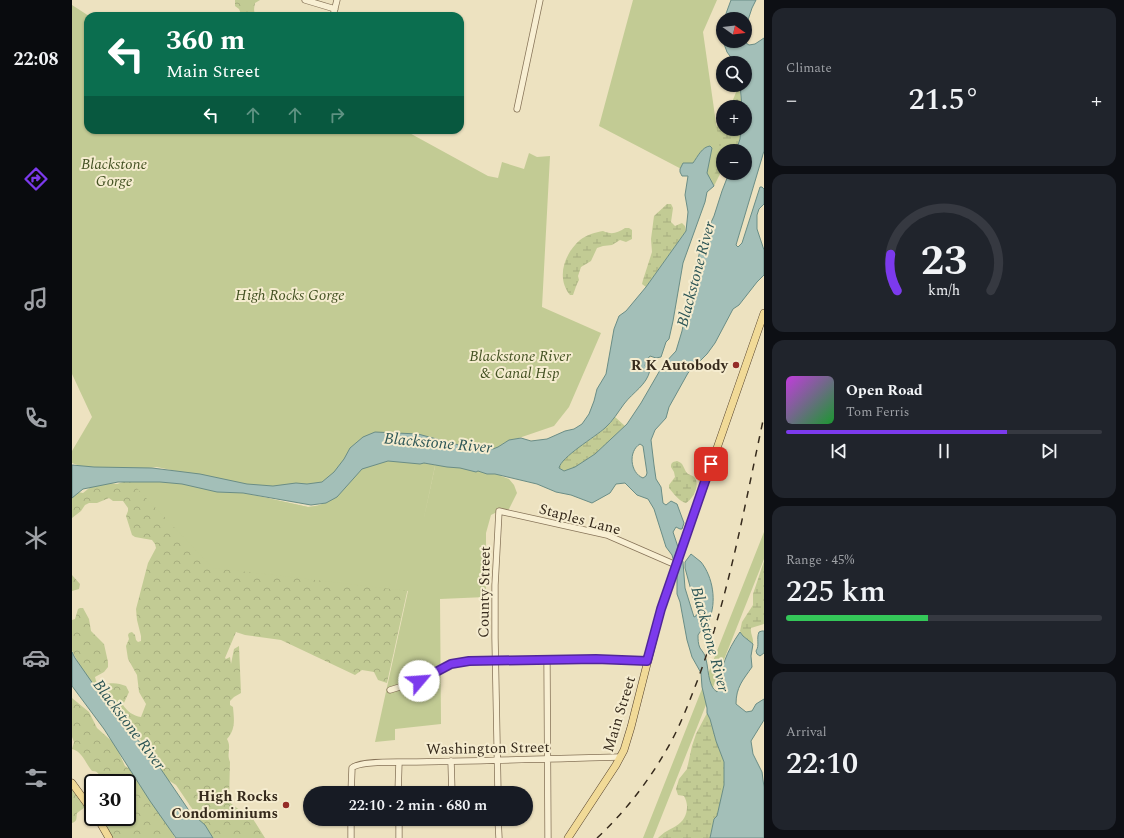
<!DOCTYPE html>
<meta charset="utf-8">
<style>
:root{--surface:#171b24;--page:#20242c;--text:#f1f3f6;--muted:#9ea1a6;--line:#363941;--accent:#7c3aed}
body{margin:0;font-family:Spectral,serif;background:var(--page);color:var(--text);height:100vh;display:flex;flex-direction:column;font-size:15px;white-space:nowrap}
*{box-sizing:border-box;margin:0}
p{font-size:13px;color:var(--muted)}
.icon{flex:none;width:22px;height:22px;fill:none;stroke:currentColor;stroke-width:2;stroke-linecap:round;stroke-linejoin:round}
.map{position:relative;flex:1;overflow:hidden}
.panel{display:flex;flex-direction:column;gap:8px;padding:8px;background:#0d0f14;width:360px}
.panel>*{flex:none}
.top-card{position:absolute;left:12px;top:12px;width:380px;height:122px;border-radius:12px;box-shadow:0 1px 3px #0004;background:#0b6e4f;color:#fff;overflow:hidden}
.needle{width:26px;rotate:104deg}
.tools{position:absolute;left:644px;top:12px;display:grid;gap:8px}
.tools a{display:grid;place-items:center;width:36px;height:36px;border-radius:50%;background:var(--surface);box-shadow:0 1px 3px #0004;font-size:20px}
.speed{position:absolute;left:12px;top:774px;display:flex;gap:8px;font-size:20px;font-weight:700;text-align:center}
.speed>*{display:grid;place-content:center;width:52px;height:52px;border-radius:50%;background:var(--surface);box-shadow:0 1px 3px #0004;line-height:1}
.speed .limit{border:2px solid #111;border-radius:6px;background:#fff;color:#111}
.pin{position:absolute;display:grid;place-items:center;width:34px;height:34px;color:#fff;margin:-17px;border-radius:8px;box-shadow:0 2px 6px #0006}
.me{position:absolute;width:44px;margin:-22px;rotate:63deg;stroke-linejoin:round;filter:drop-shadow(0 0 3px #0008)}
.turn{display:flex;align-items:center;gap:14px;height:84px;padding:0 16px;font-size:18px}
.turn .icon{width:52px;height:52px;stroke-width:2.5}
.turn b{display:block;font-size:28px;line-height:34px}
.lanes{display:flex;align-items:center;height:38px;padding:0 16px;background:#0003;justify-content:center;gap:20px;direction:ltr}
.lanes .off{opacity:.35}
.big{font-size:30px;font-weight:600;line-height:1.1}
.panel .card{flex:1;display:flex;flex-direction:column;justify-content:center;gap:6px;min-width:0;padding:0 14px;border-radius:12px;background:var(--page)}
.panel .dial{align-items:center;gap:0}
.dial svg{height:104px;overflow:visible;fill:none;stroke:var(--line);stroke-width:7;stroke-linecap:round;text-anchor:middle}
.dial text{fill:var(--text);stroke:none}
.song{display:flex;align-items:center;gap:12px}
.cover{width:48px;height:48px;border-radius:6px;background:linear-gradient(135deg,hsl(290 70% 55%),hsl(130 70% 35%))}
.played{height:4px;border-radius:2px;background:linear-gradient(90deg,var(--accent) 70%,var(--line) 70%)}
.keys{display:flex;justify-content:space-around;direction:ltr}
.heat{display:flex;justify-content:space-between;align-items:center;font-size:22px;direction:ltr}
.charge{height:6px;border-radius:3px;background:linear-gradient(90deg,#34c759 45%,var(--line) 0)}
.trip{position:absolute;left:231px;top:786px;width:230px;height:40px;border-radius:20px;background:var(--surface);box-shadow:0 1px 3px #0004;font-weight:600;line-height:40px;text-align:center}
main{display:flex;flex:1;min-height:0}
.menu{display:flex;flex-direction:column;width:72px;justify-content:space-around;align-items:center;background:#090b0e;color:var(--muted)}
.menu .icon{width:28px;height:28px}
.menu .current{color:var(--accent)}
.menu b{font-size:18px;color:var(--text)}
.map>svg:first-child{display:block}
.forest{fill:url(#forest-crowns)}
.wetland{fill:url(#wetland-marsh)}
.park{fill:#c2cb94}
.water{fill:#a3bfb8;stroke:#6a8d86;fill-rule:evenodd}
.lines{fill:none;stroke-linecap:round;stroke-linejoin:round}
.minor-casing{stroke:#867358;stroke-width:7}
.major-casing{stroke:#54412c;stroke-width:8}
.minor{stroke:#f8efd3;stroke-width:5.5}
.major{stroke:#f1da97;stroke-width:7}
.rail{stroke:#362a1c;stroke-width:1.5;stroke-dasharray:7 7;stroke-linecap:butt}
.route-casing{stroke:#51269a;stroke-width:10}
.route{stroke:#7c3aed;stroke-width:7}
.poi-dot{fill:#952d28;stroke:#f5eccf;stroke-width:1.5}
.labels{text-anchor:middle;stroke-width:4;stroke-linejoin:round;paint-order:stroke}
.park-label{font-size:15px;font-style:italic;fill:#445223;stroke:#f5eccf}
.poi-label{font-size:15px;font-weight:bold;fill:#362a1c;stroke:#f5eccf;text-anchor:end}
.street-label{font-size:15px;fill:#362a1c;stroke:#f5eccf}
.water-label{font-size:16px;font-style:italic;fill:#2c5555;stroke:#f5eccf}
</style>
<main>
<nav class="menu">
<b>22:08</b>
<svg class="icon current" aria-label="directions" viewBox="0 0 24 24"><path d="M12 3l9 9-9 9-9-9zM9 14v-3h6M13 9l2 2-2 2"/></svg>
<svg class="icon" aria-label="music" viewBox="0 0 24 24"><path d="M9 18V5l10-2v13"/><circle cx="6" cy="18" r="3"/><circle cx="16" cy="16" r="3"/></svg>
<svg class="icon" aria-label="phone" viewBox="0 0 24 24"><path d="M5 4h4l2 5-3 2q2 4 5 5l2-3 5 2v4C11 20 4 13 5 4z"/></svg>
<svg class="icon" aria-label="climate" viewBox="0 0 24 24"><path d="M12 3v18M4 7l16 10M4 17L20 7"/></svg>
<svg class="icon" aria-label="car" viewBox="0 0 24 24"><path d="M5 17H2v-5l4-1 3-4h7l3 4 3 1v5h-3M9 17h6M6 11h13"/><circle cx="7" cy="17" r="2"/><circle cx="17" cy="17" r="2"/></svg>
<svg class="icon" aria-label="filters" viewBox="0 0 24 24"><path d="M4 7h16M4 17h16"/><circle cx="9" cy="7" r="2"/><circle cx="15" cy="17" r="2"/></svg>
</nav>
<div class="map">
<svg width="692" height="838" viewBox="0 0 692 838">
<defs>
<pattern id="forest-crowns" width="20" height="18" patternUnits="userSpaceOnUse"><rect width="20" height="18" fill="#c2cb94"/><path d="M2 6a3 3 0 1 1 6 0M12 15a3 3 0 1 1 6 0" fill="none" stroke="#a7ae7f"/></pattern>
<pattern id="wetland-marsh" width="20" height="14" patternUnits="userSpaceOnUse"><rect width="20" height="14" fill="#c2cb94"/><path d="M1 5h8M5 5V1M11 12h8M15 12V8" fill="none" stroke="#a7ae7f"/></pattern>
</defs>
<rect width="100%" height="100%" fill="#ede2c0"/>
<path class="forest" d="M163,0H188L183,3C182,9 181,12 185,16H168L169,14L167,9L163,6Z
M341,461L363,465L315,683L306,680L302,672L290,670L283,675L209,640L173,635L164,632L153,658L154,659L158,657L159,664L162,649L167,646L169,693L162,697L158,701V705L161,707C162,719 164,729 155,739C160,748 154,753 158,762L157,802L169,811H176L193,838H136L121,810L104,785L96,780L69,740L53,724L43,708L30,697L21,684L13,675L0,651V620L3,619L6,609L8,608H11L17,619L19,631L32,644L36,662V667L32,672L23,677L24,681L31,685C39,682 47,683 54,686L57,692L51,705C55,711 61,716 69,717L74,704L67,692L65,675L56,659L54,646L57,639L56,635L57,633L60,632L63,635L64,640L66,642L69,641V636L65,620L64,609L76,563L84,548L83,544L80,540L63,537L60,535L54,516L56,511V508L51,501H41L37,498L25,503H17L13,505L9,511L0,518V494L6,492L11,493L21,485L31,482L45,484L57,480L130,487L176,494L236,507L246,506Z
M0,575L8,584L7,589L0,591Z
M0,698L17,712L25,728L43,744L53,766L61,771L69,786L79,794L103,838H38L25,817H55V783H27L29,779C27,774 26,771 20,771C13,763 11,752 0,749L2,742L0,737Z
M4,787L10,795L21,788V811L16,805L5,813C4,818 6,821 0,823V789Z"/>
<path class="wetland" d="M667,85L670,107H658Z
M651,117V129H669L668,139L664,151H651V168L642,186L639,180L636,138Z
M595,204H599L601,208L599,222L603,226L610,223L613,226L614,231L574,287L570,284L571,280L580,252L579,239L582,216Z
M553,228H557L560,230V239L554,242L548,240L540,245L531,246L525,248L519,261L509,267L506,276L507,280C504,285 503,290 501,295H498C484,278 492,254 508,240C514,235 524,232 531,231C540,235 545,233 553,228Z
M543,417L553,426C539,439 509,472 489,471L487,467C494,450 531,436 543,417Z
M605,461C612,463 611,468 615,473C617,475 621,475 623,478C628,486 621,499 614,503C608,502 601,493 597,488V485L603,477L602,472L599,467C599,463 600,462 605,461Z
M692,561V624L679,628C678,634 682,638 681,644L671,636L668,631L670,622L681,605V594Z
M635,713L638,719L644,741L652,762L653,768L652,785L649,800L645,816L642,819L638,838H586C592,832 597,830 604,826C615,820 618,806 612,796L606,795L604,789L607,779L615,769L620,746L624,734Z"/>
<path class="park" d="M561,0H645L631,32L648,151L640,185L527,126Z
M0,5L17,16H16V130H332L416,176L426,178L430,162L452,169L457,153L465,157L478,156L470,307L529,333L497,407L482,426L432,443L416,455L274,463L240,496L141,479L85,467L60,470L30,469L8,466L0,463V451L20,417L0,374Z
M365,457L422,465L429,476L437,479L442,485L445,493L437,509H431L419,515L414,533V597L368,599L369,724L323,729V740L303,742L336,591L141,568L57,480L107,481L130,487L176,494L236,507C264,505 270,489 283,468L318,459L363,465L351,522Z
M692,532V559L581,838H571Z"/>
<path class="water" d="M659,0H684L680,8L673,29V19H652Z
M673,38L674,43L677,45L683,44L692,38V151L664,245L666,247L670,243L688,187H690L692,189V204L687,209L685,215V229L692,250V275L685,282L667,305L661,309L643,343L635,354L616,373L597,407L594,418L583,430L579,440L582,465L584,479L589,487L591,503L594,505L599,501L605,504L612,523L610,529H608L604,527L601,532L611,562L613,588L622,617L624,616L625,612L613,568V562L619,554C622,557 626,559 629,562C641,577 645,602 637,620C635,626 629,629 626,635C626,639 626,644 628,648C630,651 632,653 633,656C637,666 635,686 645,692C649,668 654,652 668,632L671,636L681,644L679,656L680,667C671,680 664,687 664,704L674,712L680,711L684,704L692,699V720L679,741L681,754L690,772L692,787V838H638L642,819L645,816L652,785V762L644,741L638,719L635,713V708L630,687L629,673L620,657L615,640L608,602L605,594V576L602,562L600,555L594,547L582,509L576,499L565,495L553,483L544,484L538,493L520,503L499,495L484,492L465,484L423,474H415L406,471L404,472L388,468L375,467L352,463L348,464L316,461L290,469L265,497L254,503L239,505L171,493L145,492L110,484L88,482H46L11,489L0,498V465L22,467L80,468L128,474L175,484L201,486L224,483L235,484L250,482L262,472L272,459L278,448L291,437L303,432L346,434L398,448L412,446L421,449L426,447L437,440L449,438L459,441L475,439L493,431L502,429L510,424L517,414L522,401L525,389L534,374L542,329L547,316L554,311L574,287L614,231L616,212L613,195L616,176H610L608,172V169L611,163H621C626,156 630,147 638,146L640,148L635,173L642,186L635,192L633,202L611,263L601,321L597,339L594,342L589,357L584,358L578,356L574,361L573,366L578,370C575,385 561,392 552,404C546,412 541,421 533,428C523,437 489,457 487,468L492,471L503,467L523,454L555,424L569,403L591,365L604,351L610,331L621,277L631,240L642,216L650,191L657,173H673V151H664L668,139L669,129H673V107H670L668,85H673V63H663L655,52L651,41H673ZM568,444L571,446L575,473L574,476L571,478C558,473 556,451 568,444Z
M690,631H692V653L688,656L685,654L684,651C688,645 684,639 687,632Z
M0,652L3,658L40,711L80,756L118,812L133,825L141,838H104L78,801L32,729L0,686Z"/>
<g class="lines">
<g class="minor-casing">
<path id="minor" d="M233,0L263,9
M261,16L265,0
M445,109L468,0
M475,661L476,838
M318,690L347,681L379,664L397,661L524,659L575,661
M379,761L380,793
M279,793L280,768C287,761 323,762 334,762C406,761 477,759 548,757
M326,793L327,762
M426,793L423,638V585L427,511L535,535L604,565
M327,819V838
M426,819L427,838
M279,838V819"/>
</g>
<g class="major-casing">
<path id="major" d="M0,783L21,812
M25,817L37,838
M496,838L544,765L552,750L559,727L589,609L692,313"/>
</g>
<use href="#minor" class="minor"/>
<use href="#major" class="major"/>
<path class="rail" d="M525,838C555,810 580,777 600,740C610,721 618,700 626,679C657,595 673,504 692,416"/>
</g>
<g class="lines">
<g class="route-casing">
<path id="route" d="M347,681L379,664L397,661L524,659L575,661L589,609L639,464"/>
</g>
<use href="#route" class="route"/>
</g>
<g class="poi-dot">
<circle cx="664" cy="365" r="4"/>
<circle cx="214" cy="805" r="4"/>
</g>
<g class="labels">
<g class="park-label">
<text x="42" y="169">Blackstone<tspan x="42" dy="17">Gorge</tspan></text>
<text x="218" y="300">High Rocks Gorge</text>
<text x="448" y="361">Blackstone River<tspan x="448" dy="17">&amp; Canal Hsp</tspan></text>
</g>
<g class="poi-label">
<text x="656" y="370">R K Autobody</text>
<text x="206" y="801">High Rocks<tspan x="206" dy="17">Condominiums</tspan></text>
</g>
<g class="street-label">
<text transform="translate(508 519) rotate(15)" y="5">Staples Lane</text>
<text transform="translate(412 592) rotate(-89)" y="5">County Street</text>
<text transform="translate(547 714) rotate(-73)" y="5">Main Street</text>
<text transform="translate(416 748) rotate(-1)" y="5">Washington Street</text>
</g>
<g class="water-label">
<text transform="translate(623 274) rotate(-75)" y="6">Blackstone River</text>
<text transform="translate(366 442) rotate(5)" y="6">Blackstone River</text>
<text transform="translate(639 639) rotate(75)" y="6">Blackstone River</text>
<text transform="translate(58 724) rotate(53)" y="6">Blackstone River</text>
</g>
</g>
</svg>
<div class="tools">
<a><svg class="needle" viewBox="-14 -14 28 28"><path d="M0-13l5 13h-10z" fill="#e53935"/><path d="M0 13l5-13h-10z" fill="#9ea1a6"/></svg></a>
<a><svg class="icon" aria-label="search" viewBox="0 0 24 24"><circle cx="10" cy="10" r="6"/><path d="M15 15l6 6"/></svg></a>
<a>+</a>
<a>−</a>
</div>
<div class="speed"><div class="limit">30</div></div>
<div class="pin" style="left:639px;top:464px;background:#d93025"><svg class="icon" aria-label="arrive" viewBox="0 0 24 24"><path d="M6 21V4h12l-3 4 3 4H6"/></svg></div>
<svg class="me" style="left:347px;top:681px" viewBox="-20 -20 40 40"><circle r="19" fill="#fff"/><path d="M0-13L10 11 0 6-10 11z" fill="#7c3aed"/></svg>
<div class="trip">22:10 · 2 min · 680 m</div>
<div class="top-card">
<div class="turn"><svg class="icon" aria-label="left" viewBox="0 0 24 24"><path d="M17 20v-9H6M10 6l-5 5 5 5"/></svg><div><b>360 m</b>Main Street</div></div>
<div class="lanes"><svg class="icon" aria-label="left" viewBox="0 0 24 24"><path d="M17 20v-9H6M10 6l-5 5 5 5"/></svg><svg class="icon off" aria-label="ahead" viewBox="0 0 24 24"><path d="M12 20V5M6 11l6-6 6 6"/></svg><svg class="icon off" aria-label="ahead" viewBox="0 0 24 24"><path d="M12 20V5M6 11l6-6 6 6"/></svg><svg class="icon off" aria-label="right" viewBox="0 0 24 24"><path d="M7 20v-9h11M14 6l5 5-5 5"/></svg></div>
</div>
</div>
<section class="panel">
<div class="card"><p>Climate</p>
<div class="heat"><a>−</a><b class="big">21.5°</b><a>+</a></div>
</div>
<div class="card dial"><svg viewBox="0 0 100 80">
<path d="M14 69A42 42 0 1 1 86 69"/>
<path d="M14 69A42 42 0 0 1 9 41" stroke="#7c3aed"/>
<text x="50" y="56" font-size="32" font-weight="700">23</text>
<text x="50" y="72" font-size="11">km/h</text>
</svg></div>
<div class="card">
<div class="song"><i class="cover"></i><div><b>Open Road</b><p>Tom Ferris</p></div></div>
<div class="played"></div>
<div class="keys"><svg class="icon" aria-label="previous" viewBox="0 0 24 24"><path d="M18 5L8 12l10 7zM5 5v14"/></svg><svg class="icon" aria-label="pause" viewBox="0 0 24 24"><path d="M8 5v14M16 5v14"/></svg><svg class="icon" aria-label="next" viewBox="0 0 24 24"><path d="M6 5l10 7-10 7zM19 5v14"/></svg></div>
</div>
<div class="card"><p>Range · 45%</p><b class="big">225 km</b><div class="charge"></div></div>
<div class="card"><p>Arrival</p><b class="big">22:10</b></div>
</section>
</main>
